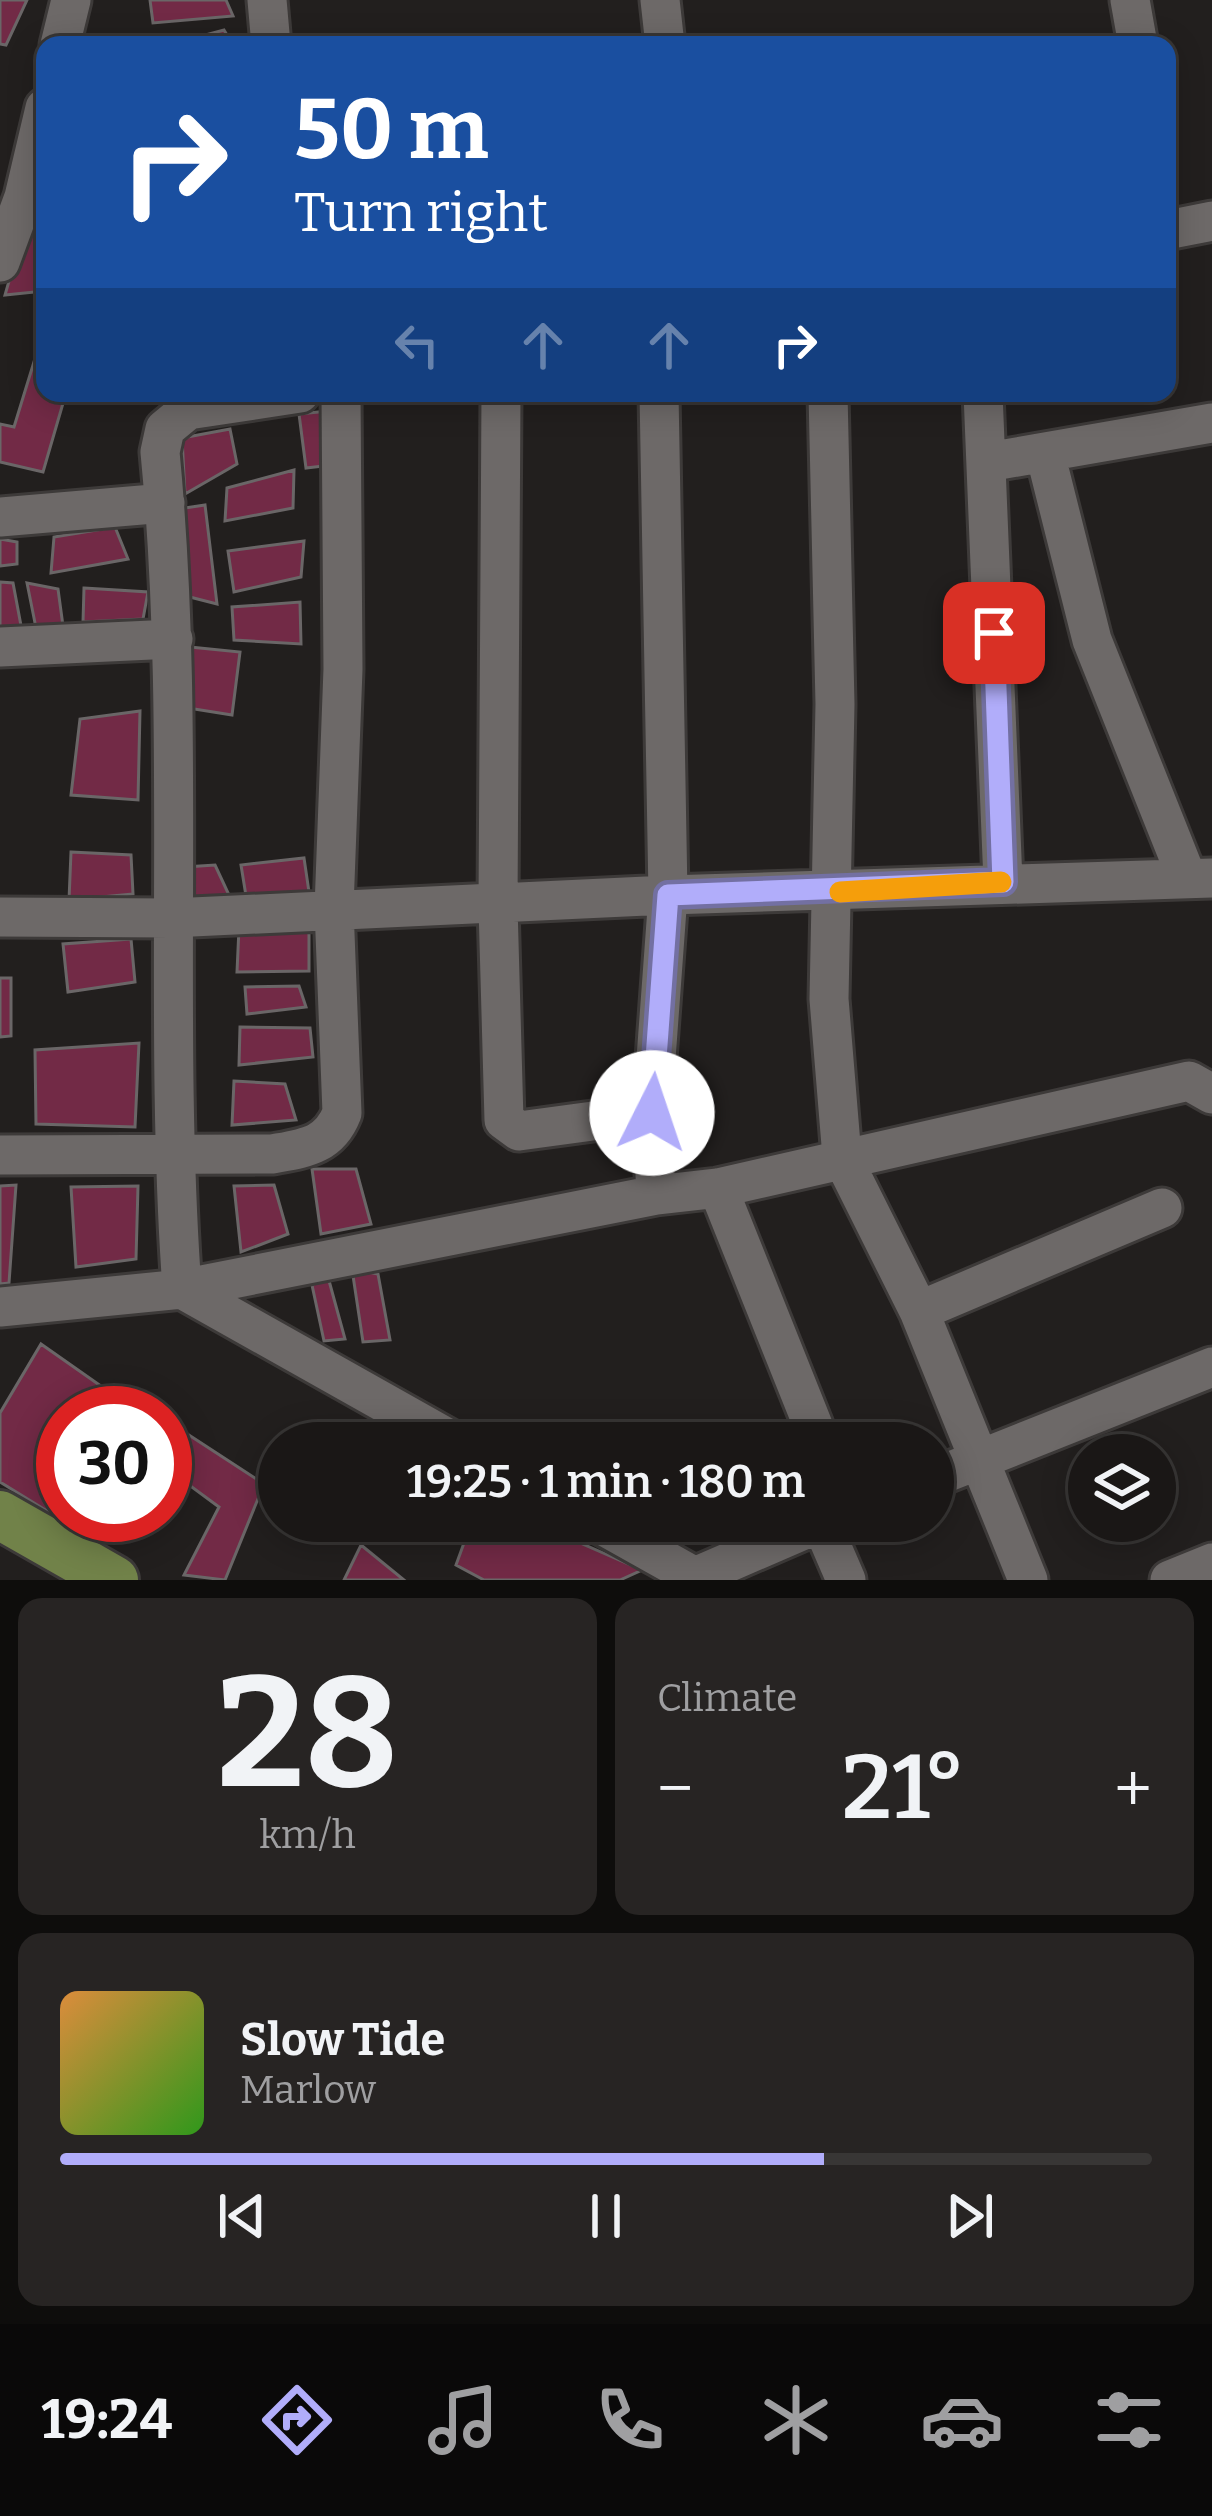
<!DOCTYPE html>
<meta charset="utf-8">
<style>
:root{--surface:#1a1716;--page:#272423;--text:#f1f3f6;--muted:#9f9fa1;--line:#383635;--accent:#b1adfa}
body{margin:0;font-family:Bitter,serif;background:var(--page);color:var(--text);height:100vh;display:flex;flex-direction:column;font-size:45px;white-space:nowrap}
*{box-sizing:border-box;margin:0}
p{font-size:39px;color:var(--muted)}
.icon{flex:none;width:66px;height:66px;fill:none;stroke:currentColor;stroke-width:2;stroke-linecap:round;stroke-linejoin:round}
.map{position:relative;height:1580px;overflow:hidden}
.side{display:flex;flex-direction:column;gap:18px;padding:18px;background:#0e0d0c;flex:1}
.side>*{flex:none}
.guide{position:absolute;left:36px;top:36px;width:1140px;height:366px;border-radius:24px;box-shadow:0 6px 30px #0003,0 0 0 3px var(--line);background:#1a4fa0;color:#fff;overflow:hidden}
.tools{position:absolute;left:1068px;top:1434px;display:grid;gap:24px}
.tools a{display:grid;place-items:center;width:108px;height:108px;border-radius:50%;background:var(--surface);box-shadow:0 6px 30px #0003,0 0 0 3px var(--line);font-size:60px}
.speed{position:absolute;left:36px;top:1386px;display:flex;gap:24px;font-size:60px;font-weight:700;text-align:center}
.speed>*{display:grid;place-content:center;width:156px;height:156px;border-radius:50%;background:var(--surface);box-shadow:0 6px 30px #0003,0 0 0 3px var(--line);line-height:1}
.speed .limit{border:18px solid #d22;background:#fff;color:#111}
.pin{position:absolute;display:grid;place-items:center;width:102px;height:102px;color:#fff;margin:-51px;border-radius:24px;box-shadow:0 6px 18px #0006}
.me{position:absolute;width:132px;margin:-66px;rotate:4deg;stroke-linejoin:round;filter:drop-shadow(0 0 9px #0008)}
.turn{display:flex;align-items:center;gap:42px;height:252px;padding:0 60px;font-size:54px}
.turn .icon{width:156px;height:156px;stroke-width:2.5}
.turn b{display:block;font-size:84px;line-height:102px}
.lanes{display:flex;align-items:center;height:114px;padding:0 60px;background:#0003;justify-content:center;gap:60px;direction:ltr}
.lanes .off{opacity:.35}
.big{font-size:90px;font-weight:600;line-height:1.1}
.side .tile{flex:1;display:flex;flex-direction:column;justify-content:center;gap:18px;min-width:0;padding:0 42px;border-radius:24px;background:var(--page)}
.side .dial{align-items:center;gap:0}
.dial b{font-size:156px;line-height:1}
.song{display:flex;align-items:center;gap:36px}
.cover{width:144px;height:144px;border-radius:18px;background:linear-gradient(135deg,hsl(30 70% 55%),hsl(110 70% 35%))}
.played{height:12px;border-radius:6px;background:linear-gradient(90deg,var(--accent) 70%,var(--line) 70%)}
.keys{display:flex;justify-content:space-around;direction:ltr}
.heat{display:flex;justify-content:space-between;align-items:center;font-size:66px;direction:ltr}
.side .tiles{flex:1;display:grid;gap:18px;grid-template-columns:1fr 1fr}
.tile:last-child{grid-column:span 2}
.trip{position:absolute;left:258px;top:1422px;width:696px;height:120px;border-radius:60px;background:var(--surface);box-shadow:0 6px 30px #0003,0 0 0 3px var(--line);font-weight:600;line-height:120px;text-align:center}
.menu{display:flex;height:192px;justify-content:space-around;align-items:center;background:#0a0909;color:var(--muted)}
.menu .icon{width:84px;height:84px}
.menu .on{color:var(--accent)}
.menu b{font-size:54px;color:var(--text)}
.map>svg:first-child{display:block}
.building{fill:#722a46;stroke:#6a6667;stroke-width:3}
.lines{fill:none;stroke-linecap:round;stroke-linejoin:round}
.minor-casing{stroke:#3d3a39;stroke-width:45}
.major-casing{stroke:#3d3a39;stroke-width:54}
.minor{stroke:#6d6968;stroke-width:39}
.major{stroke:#718249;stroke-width:48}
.route-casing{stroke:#7370a2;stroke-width:30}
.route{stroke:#b1adfa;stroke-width:21}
.slow{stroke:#f59e0b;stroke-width:21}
</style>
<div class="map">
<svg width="1212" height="1580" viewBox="0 0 1212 1580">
<rect width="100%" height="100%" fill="#221f1e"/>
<path class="building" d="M0,0H27L6,45L0,44Z
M150,0H226L233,16L153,23Z
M224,30L233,45H168Z
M45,217V291L5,295L27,218Z
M45,326V393H66L43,472L0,462V424L14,427Z
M328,411L332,465L306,468L299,414Z
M230,429L237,464L185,494L182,438Z
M294,470L293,508L225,521L227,488Z
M205,505L217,604L182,595L178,509Z
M115,527L128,559L51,573L54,537Z
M0,539L17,542V564L0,566Z
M304,541L301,577L234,592L228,551Z
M0,582L13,583L22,631L0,633Z
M27,583L58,589L63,626L37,633Z
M84,588L148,592L143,619L83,622Z
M300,602L301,644L234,640L232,607Z
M190,647L240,652L232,715L188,708Z
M140,711L138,800L71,795L80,719Z
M71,852L131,855L133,894L69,900Z
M304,858L309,892L246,896L241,865Z
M215,865L229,895L182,900L185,867Z
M239,928H309V971L237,972Z
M131,939L135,982L68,992L63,944Z
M0,978H11V1036L0,1037Z
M299,986L306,1007L247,1014L245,987Z
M240,1027L310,1028L313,1057L239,1065Z
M139,1043L135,1127L36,1124L35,1050Z
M234,1081L285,1084L296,1120L232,1125Z
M312,1169H356L371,1224L321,1234Z
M16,1185L9,1283L0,1284V1186Z
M274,1185L288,1234L241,1252L234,1186Z
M138,1186L136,1259L76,1267L71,1187Z
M352,1269L378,1274L390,1340L363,1342Z
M328,1277L345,1339L324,1341L312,1285Z
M41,1344L138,1412L63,1413V1515H70L65,1522L0,1482V1413Z
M172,1424L264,1484L225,1580L184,1575L219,1507L177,1476L165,1492V1434Z
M111,1515H148L132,1535L108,1520Z
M472,1521H530L642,1570L620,1580H484L456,1565Z
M361,1545L404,1580H344Z"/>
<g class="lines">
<g class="minor-casing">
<path id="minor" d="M267,0L271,45
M660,0L665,45
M1130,0L1138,45
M60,45L71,0
M1167,230L1212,221
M0,262L24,197L45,108
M300,393L188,410L165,429L160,452C187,730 162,1010 182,1289L456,1443
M501,393L498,906L504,1120L519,1131L652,1113
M828,393L835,704L829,999L842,1157L919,1311L1028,1580
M983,393L1003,882
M1045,453L1092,640L1187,878
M988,462L1212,423
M0,517L165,503
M0,647L173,639
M0,917L171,918L668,895L1212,878
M0,1155L272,1154C305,1148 329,1146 342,1113L334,908L343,669L341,393
M718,1188L820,1443
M656,1195L652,1113L668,895L659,393
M0,1307L182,1289L656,1195L718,1188L1189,1081L1212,1094
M919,1311L1162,1208
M933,1478L1212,1367
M595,1521L695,1577
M821,1522L846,1580
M688,1580L824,1521
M1170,1580L1212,1563"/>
</g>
<g class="major-casing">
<path id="major" d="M0,1515L114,1580"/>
</g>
<use href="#minor" class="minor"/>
<use href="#major" class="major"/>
</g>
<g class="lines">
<g class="route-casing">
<path id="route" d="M652,1113L668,895L1003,882L994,633"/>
</g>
<use href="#route" class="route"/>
<path class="slow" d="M840,892L1001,882"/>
</g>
</svg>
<div class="tools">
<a><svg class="icon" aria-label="layers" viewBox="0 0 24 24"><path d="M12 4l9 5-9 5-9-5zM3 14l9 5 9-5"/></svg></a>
</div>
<div class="speed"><div class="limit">30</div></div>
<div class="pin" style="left:994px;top:633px;background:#d93025"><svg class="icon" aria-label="arrive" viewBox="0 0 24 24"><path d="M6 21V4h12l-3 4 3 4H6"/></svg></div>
<svg class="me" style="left:652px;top:1113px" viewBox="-20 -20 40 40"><circle r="19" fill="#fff"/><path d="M0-13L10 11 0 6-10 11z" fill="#b1adfa"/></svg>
<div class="trip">19:25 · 1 min · 180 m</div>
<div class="guide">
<div class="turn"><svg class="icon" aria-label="right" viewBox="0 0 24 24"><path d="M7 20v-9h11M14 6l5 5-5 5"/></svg><div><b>50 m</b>Turn right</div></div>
<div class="lanes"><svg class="icon off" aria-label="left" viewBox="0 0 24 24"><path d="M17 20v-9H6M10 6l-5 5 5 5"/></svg><svg class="icon off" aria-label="ahead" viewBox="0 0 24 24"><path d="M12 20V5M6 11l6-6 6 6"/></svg><svg class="icon off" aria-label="ahead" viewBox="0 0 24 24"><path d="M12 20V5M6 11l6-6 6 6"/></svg><svg class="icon" aria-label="right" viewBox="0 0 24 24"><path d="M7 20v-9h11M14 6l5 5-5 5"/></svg></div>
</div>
</div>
<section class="side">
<div class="tiles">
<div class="tile dial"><b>28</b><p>km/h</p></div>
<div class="tile"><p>Climate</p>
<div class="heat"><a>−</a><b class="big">21°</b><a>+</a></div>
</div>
<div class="tile">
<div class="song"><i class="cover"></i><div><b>Slow Tide</b><p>Marlow</p></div></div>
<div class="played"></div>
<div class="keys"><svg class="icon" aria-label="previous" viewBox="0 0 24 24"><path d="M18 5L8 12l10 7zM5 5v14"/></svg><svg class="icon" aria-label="pause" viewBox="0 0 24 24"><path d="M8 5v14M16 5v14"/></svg><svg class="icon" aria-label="next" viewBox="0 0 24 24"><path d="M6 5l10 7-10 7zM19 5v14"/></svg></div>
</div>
</div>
</section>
<nav class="menu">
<b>19:24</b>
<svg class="icon on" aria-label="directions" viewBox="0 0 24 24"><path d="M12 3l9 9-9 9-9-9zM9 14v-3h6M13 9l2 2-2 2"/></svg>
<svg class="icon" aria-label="music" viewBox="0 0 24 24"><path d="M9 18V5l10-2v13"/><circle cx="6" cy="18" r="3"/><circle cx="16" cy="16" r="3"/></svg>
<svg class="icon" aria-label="phone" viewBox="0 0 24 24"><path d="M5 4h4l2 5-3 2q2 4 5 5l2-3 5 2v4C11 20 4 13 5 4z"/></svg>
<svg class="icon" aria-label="climate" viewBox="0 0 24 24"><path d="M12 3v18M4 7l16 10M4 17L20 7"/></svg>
<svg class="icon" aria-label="car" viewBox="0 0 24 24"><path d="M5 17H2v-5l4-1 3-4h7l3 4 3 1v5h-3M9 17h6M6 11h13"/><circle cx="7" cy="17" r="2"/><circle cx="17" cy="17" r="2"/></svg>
<svg class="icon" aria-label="filters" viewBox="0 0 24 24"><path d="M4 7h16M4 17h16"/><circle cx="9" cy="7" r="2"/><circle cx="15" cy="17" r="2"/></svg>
</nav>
